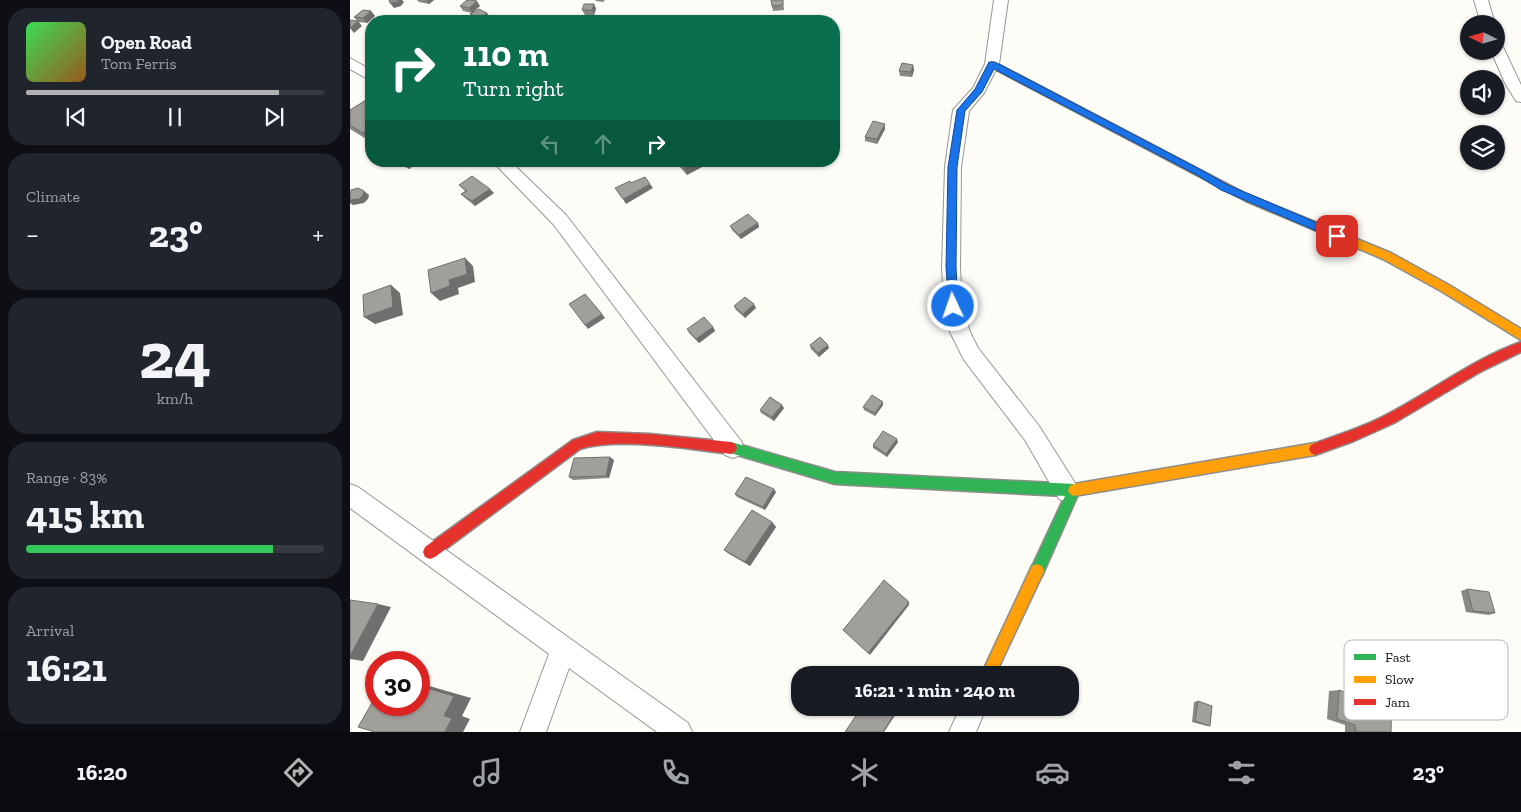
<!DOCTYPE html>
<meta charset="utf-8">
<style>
:root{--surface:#171b24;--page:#20242c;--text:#f1f3f6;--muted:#9ea1a6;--line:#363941;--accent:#b2b2b3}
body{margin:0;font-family:"Zilla Slab",serif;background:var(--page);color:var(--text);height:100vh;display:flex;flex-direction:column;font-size:19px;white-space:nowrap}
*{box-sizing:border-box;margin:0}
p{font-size:16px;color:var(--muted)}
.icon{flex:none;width:28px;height:28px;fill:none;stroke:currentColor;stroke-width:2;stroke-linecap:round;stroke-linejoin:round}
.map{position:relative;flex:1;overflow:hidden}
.drawer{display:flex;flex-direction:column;gap:8px;padding:8px;background:#0d0f14;width:350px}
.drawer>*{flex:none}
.banner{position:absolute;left:15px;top:15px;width:475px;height:152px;border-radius:20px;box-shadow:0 1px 4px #0004;background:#0b6e4f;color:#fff;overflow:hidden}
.needle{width:32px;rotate:275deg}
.controls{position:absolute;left:1110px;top:15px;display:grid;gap:10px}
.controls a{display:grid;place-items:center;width:45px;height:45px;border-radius:50%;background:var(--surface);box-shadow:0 1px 4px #0004;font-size:25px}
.speed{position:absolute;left:15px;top:651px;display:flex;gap:10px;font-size:25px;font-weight:700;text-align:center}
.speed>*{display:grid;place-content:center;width:65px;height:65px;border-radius:50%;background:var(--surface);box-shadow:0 1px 4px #0004;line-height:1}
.speed .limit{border:8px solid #d22;background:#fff;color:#111}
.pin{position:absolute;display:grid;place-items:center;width:42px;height:42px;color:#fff;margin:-21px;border-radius:10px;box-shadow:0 2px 8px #0006}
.me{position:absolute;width:55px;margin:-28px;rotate:357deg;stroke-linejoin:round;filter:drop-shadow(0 0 4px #0008)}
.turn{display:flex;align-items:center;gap:18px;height:105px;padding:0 15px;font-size:22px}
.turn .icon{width:65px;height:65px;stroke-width:2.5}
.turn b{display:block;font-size:35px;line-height:42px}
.lanes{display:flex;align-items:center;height:48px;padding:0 15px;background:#0003;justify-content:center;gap:25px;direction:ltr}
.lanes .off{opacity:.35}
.big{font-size:38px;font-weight:800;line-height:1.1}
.drawer .card{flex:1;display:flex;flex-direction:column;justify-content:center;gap:8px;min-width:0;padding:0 18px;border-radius:20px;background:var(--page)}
.drawer .dial{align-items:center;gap:0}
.dial b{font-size:65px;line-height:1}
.song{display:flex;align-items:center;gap:15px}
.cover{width:60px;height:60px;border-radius:8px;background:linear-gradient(135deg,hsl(130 70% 55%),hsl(30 70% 35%))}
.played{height:5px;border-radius:2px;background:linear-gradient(90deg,var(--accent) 85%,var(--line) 85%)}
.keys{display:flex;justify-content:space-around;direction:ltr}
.heat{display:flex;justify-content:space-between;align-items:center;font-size:28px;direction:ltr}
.charge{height:8px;border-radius:4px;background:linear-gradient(90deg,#34c759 83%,var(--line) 0)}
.trip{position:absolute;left:441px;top:666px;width:288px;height:50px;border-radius:20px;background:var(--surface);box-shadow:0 1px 4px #0004;font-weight:800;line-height:50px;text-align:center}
.menu{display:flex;height:80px;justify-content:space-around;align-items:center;background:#090b0e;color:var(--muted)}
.menu .icon{width:35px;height:35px}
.menu .on{color:var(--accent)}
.menu b{font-size:22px;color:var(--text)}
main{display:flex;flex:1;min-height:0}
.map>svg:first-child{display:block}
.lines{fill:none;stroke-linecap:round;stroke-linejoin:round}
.street-casing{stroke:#979795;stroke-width:2}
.fast-casing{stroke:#8e8d8b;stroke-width:3}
.slow-casing{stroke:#8e8d8b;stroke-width:3}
.jam-casing{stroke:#8e8d8b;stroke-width:3}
.street{fill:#fffffe;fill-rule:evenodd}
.fast{fill:#30b455;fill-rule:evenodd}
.slow{fill:#ff9f0a;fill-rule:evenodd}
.jam{fill:#e5322d;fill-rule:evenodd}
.wall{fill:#8a8986}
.shaded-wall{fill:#716f6d}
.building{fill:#a19f9c;stroke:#716f6d}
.route{fill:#1a73e8;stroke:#114b97}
.key{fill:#fff;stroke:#b8b8b8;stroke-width:1}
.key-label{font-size:14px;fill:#111}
</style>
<main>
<section class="drawer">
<div class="card">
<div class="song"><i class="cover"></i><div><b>Open Road</b><p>Tom Ferris</p></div></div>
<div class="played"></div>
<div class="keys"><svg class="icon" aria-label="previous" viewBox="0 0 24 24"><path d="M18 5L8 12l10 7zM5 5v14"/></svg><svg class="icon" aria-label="pause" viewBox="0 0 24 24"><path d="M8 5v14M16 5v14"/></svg><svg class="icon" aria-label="next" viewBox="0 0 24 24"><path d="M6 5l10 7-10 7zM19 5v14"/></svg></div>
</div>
<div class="card"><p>Climate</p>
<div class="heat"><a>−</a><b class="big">23°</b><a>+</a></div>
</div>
<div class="card dial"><b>24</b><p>km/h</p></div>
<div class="card"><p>Range · 83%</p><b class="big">415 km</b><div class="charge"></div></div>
<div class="card"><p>Arrival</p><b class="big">16:21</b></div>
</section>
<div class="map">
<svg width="1171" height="732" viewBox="0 0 1171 732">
<rect width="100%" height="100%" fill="#fdfcf7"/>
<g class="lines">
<g class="street-casing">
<path id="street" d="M644,0H658L649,64L634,93L619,111L611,167L610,267L612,306L620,332L628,348L689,426L725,483L728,491L725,499L717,502L709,499L675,440L614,360L600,332L594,306L592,267L595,167L603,110L623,88L635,64Z
M1124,0H1138L1145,24H1131Z
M1146,43L1151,44L1153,47L1171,85V102L1166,101L1155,83L1141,51H1146Z
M0,58L21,70V81L0,69Z
M142,161H160L216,215L391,441L394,448L391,455L383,458L375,455L204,225Z
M0,484L8,487L338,723L342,732H307L219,668L196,732H170L199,654L0,508Z
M610,708H636L626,732H599Z"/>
</g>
<g class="fast-casing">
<path id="fast" d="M381,442L485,472L724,484L728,486L730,490L692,576L687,578L682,576L680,571L715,496L485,484L377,452L375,448L377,444Z"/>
</g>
<g class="slow-casing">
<path id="slow" d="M899,195L1041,253L1099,285L1171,329V340L1091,291L1033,259L896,201L894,199Z
M965,443L969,445L971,449L969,453L965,455L724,496L720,494L718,490L720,486L724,484Z
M687,564L692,566L694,571L645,675H631L682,566Z"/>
</g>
<g class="jam-casing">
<path id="jam" d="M642,61L902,197L904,199L902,201H896L639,66L638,64Z
M1171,342V352L1130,372L1044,423L1004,441L965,455L961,453L959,449L961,445C986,435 1012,428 1036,415C1081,392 1123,359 1171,342Z
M247,432L300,434L381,442L385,444L387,448L385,452L381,454C339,449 270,437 230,449L85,557L80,559L75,557L73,552L75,547L223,440Z"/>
</g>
<use href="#street" class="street"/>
<use href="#fast" class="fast"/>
<use href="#slow" class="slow"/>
<use href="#jam" class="jam"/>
</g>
<path class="wall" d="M67,0H84L79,4L69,2Z
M245,0H255L253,2L246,1Z
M433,0L434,10L423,11L422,6Z
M244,4L246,9L244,15H235L232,10Z
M110,6H130L123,12L140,17L134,21H129L123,19L120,14L122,13L113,11Z
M21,11L25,16L17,23L8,22L4,17Z
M563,65L564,70L562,77L550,76L549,71Z
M21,97V142L0,129V110Z
M535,129L527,144L515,141V137Z
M48,161H69L59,169L51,165Z
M326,161H363L337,175L329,166Z
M109,185L144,193L125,206L115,198L111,194L115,191Z
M408,223L409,227L391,239L382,230L380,226Z
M384,306L406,308L395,318L386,310Z
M363,327L365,331L349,343L339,333L337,329Z
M460,345L479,348L469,357L461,349Z
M533,402V405L525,416L514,410L513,407Z
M434,408L424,421L411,413L410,410Z
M548,442L537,457L523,448V445Z
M264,460L259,478L223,480L219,477Z
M426,492L415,510L387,497L385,494Z
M422,522L426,527L400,566L379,554L374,550Z
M1117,589L1145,613L1139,615L1116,612L1111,591Z
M1008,679L1041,732H995V725L977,719L979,691L989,690L998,693V680Z
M848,701L860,726H857L842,722L844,702Z"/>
<path class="shaded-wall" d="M49,0H52L54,2L51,6L44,8L40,3Z
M76,0H84L79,4Z
M127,1L130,6L122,13L119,8Z
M244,4L246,9L244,15L242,10Z
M21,11L25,16L17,23L13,18Z
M137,13L140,17L134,21H131L129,18Z
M8,21L12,26L4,33L0,28Z
M563,65L564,70L562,77L561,72Z
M535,124V129L527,144V139Z
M21,128V142L13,133Z
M59,161H69L59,169L55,164Z
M342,161H363L337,175L333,166Z
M300,184L303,188L276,204L273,199Z
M140,189L144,193L125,206L122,201Z
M14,191L19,195L18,199L14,203L3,205L0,203V200Z
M408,223L409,227L391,239L389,235Z
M115,258L123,266L125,282L108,288L109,294L90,301L81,293Z
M41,285L50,293L53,315L25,324L14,317Z
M404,304L406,308L395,318L393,314Z
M252,314L255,318L238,329L235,325Z
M363,327L365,331L349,343L346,339Z
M478,345L479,348L469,357L468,353Z
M533,402V405L525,416V413Z
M432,405L434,408L424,421L422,417Z
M547,439L548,442L537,457L536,454Z
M260,457L264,460L259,478L256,476Z
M424,489L426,492L415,510L413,507Z
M422,522L426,527L400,566L395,562Z
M559,602V605L520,655L518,653Z
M28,604L41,607L13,661L0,659V656Z
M69,683L121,698L112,716L120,719L113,732H95L94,716L69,686Z
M548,708H550L534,732H533Z"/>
<path class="building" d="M39,0H49L48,2L40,3Z
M117,0H121L127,1L119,8L110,6Z
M421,0H433V5L422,6Z
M234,4H244L242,10H232Z
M129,9L137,13L129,18L120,14Z
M13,10L21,11L13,18L4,17Z
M0,20L8,21L0,28Z
M552,63L563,65L561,72L549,71Z
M21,97V128L13,133L0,125V110Z
M523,121L535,124L527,139L515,137Z
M49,161H59L55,164Z
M328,161H342L333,166Z
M122,176L140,189L122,201L111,194L117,191L109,185Z
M295,177L300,184L273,199L265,188L280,181L281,183Z
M8,188L14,191L13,195L9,199L0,200V192L1,190Z
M398,214L408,223L389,235L380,226Z
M115,258L117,274L99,280L100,286L81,293L78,270Z
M41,285L43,307L14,317L13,295Z
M235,294L252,314L235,325L219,304Z
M395,297L404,304L393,314L384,306Z
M354,317L363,327L346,339L337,329Z
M470,337L478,345L468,353L460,345Z
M522,395L533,402L525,413L513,407Z
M420,397L432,405L422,417L410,410Z
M533,431L547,439L536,454L523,445Z
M260,457L256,476L219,477L224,458Z
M396,477L424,489L413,507L385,494Z
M402,510L422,522L395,562L374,550Z
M534,580L559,602L518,653L493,630Z
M1117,589L1139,592L1145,613L1123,611Z
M0,600L28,604L0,656Z
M536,671L541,675H533Z
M1008,679L1042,692L1041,732H1006L1005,725L987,719L989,690L1008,697Z
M69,686L104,696L94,716L102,718L95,732H21L22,731L8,727L26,696V705H69Z
M848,701L862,706L860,726L845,721Z
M511,708H548L533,732H495Z"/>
<path class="route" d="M639,62H645L853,171L878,185L991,233L992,236L987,240L983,238L871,190L847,175L644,69L632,92L615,111L607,167L606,267L608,306L607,309H599L596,267L598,167L607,110L625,89Z"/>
<rect x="994" y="640" width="164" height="80" rx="8" class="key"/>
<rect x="1004" y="654" width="22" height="6" fill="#30b455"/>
<rect x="1004" y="676" width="22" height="7" fill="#ff9f0a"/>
<rect x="1004" y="699" width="22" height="6" fill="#e5322d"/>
<g class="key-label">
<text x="1035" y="662">Fast</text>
<text x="1035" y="684">Slow</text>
<text x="1035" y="707">Jam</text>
</g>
</svg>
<div class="controls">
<a><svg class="needle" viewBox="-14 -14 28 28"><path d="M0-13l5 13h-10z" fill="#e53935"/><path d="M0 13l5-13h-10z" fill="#9ea1a6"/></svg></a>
<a><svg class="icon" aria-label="sound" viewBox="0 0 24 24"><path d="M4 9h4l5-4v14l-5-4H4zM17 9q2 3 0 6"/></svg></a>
<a><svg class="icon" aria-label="layers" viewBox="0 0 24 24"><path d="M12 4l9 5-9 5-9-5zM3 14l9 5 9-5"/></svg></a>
</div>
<div class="speed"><div class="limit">30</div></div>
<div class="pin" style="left:987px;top:236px;background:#d93025"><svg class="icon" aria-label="arrive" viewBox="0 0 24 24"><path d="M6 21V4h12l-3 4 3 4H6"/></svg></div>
<svg class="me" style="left:603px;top:306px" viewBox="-20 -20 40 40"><circle r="17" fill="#1a73e8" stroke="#fff" stroke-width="3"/><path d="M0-11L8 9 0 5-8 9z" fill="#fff"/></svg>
<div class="trip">16:21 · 1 min · 240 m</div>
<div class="banner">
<div class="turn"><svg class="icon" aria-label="right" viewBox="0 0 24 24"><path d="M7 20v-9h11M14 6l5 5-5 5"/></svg><div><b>110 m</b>Turn right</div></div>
<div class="lanes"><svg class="icon off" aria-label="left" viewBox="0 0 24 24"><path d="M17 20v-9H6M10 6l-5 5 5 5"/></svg><svg class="icon off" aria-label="ahead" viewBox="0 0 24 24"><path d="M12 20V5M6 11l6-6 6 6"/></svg><svg class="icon" aria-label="right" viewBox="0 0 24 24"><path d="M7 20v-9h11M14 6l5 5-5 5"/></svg></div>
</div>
</div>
</main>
<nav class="menu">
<b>16:20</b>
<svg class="icon on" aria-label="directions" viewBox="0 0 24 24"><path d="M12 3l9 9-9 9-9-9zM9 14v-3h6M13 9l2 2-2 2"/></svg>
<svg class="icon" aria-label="music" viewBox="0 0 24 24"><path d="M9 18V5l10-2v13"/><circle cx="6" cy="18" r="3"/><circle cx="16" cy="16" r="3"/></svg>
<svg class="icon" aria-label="phone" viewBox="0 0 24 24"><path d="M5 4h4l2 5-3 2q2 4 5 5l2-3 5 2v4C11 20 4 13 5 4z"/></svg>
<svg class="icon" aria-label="climate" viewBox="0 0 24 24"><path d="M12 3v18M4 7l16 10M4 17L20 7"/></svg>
<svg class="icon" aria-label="car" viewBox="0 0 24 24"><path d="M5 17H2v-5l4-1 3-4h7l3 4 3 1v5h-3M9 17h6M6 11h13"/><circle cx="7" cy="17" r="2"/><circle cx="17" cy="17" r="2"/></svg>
<svg class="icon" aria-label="filters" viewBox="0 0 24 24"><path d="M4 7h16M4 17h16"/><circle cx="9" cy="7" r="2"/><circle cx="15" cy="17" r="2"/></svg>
<b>23°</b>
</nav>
